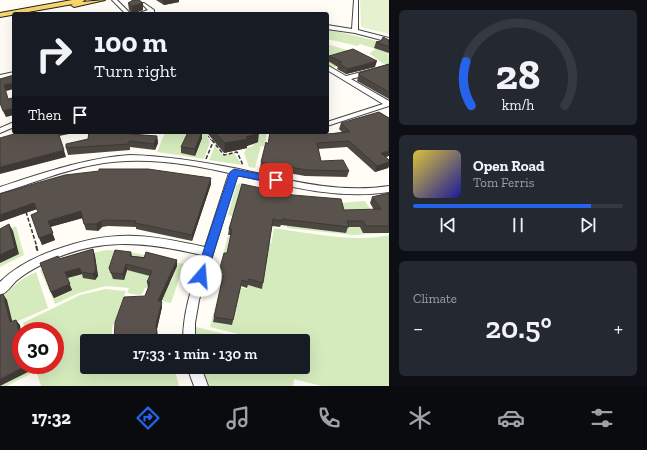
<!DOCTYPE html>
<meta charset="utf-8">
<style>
:root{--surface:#171b24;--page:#242831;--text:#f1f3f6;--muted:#9ea1a6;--line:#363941;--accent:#2563eb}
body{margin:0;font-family:"Zilla Slab",serif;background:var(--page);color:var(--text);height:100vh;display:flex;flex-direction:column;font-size:15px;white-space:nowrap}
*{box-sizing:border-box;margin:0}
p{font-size:13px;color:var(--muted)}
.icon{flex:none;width:22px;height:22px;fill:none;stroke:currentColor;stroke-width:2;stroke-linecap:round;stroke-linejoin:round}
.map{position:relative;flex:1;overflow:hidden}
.sheet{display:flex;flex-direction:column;gap:10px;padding:10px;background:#0d0f14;width:258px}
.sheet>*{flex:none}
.banner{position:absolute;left:12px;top:12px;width:317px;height:122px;border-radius:4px;box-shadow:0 4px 16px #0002;background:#171b24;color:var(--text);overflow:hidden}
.speed{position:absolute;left:12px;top:322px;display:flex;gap:8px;font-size:20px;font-weight:700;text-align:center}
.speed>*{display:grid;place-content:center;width:52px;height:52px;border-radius:50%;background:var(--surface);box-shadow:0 4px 16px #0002;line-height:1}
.speed .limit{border:6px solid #d22;background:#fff;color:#111}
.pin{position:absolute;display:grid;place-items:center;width:34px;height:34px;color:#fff;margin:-17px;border-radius:8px;box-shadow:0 2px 6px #0006}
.me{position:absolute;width:44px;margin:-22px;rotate:18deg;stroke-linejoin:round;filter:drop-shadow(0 0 3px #0008)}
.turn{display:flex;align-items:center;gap:14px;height:84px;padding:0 16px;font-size:18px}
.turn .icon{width:52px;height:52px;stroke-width:2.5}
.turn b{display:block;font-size:28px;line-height:34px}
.then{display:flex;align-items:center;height:38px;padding:0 16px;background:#0003;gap:8px;font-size:15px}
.big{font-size:30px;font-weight:600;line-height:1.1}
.sheet .widget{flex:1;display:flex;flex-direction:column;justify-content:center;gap:6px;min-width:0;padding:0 14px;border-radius:6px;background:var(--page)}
.sheet .dial{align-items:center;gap:0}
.dial svg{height:104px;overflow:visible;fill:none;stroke:var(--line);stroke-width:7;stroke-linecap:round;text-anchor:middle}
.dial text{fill:var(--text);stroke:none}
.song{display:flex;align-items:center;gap:12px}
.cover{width:48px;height:48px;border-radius:6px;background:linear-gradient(135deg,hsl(50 70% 55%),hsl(240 70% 35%))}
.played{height:4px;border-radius:2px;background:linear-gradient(90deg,var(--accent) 85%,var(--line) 85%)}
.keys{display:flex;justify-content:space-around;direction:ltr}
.heat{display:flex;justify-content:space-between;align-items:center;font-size:22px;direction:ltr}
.trip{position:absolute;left:80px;top:334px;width:230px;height:40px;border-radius:4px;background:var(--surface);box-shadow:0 4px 16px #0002;font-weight:600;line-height:40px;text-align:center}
.menu{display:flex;height:64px;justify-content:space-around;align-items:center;background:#090b0e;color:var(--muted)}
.menu .icon{width:28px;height:28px}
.menu .selected{color:var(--accent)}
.menu b{font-size:18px;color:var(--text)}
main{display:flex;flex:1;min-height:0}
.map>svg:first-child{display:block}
.green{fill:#d5ebbd}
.pitch{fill:#e6f2cf}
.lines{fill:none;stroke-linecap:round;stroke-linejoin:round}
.minor-casing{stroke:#444;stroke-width:2}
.major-casing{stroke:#222;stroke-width:2}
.path-far2{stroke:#333;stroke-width:1;stroke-dasharray:2.5 1;stroke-linecap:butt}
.path-far1{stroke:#333;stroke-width:1.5;stroke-dasharray:4 2;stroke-linecap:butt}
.path{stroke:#333;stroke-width:2;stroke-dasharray:5 2.5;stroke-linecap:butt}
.minor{fill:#fff;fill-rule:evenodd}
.major{fill:#f9d66b;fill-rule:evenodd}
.wall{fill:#4d4742}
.shaded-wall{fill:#3f3936}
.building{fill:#5a524d;stroke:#3f3936}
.route{fill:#2563eb;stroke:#184099}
</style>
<main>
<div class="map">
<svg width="389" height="386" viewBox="0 0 389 386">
<rect width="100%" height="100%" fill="#fffdf5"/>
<path class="green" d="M327,29L389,44V54L387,53L389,55V65L382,63L369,53L376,49L360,44L358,46L327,39Z
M327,44L353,52L348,64L331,68L327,66Z
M165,132H216L208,135L207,137L210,142L204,159L157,152Z
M248,132H267L265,143L268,144L267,147L261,146L255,168L249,167L244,153L247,148L254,146L252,144L258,142Z
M215,146L223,156L234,153L242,165L209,160Z
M240,183L263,188L262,194L235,217L228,215L236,186Z
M289,199L341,203L365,201L386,233L353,235L287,228Z
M16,226L24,255L0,267V233Z
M274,228C306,233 358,243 389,235V386H321L294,379L293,386H204L197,367H303V341H259V339L210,327L221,283L247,289L248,285L262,288L248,263L222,258L228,236L271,244Z
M108,250L135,253L184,264L171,303L154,299L169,282H171L177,266L156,277L148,288H145L142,294L138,295L127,293L129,288L106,286L79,293L55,304L40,270L75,256Z
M36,272L48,308L0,329V297L24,278Z
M105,289L126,291L112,328V341H87V367H111V369L126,367H174L179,386H41L36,371L7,386H0L21,365H55V331H26L23,323L80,295Z
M196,327L254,341H194Z"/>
<path class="pitch" d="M360,0H389V34L361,27Z"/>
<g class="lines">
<g class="minor-casing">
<path id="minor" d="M112,0H117L131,14H126Z
M354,0H358V30L389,38V42L355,33L327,29V25L352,29Z
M144,3L154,10V12L136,14L148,10L142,4Z
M327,65L346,76L389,65V69L351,79L389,101V106L327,126V122L383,104L327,70Z
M14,72V76L0,79V75Z
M14,122V127L0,133V128Z
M130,155C167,156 203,162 239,169C288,180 339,194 389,186V192C338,200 287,186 237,175L199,300L195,323V341H183C183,310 193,284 202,255C142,241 96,236 39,266C31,270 23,275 16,281C11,286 7,293 0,295V282C15,267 35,257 55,250C113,229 146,234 205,247L229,173C184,163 139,156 93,165C61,171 31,184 0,193V187C43,173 85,158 130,155Z
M187,367H201L208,386H194Z"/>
</g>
<g class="major-casing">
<path id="major" d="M72,0H85L82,2L105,0L74,7L71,5L73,4L0,17V13Z"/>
</g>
<path class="path-far2" d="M208,136L212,141"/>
<path class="path-far1" d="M212,140L224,155L237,152L243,165
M206,159L213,142
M26,212L37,247"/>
<path class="path" d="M36,246L38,252"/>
<use href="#minor" class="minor"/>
<use href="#major" class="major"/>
</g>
<path class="wall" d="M156,0H179V2L164,5Z
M128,3L143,10L132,14L129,10Z
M389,40V53L374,48L376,42Z
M329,56L375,67L346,74L337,69L338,67L328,61Z
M389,64V99L357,81L359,73Z
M341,123L389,160V166L388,168L375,172L347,147L318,149L321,161L349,171L347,177L305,176L260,168L261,162L268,144L327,134L342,132L339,129Z
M89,132H130L131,134L157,136L158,143L155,150L130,147V150L68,155L66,148L88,139Z
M202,132V138L195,156L181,153V147Z
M208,132H258V142L247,146V148L224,153L208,134Z
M211,184L192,241L136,229V227L108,226L102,227L98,231L86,230L82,218L50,227L55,240L42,245L38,212L37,209L0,222V194Z
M242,184L344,210H374L370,203L372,197L389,193V233H363L360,227H348L346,233L281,225L280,227L272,226L262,289L248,285L247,288L241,286L232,325L213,322L214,317L222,282L217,281L218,275L227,253L231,235H228L229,229Z
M93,249L95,256L98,276L95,280L83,278L82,274L67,278L72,290L54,298L51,292L59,259Z
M131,252L132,256L177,260V266L161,302L162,307L157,329L158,341H114L145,296L148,288L147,282L150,276L127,270L124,280L113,279L109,268Z"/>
<path class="shaded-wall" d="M163,0H179V2L164,5Z
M143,3V10L132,14V6Z
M377,61L375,67L346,74L348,69Z
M14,83V89L6,91L10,105L4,85Z
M14,108V115L6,117L3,111Z
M58,132H79L59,136Z
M202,132V138L195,156V149Z
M259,133L258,142L247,146V148L224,153L225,143Z
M157,136L158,143L155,150L154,144Z
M64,150L66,157L0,174V167Z
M389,151V156L378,160L381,153Z
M389,162V166L388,168L375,172L377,166Z
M211,178V184L192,241V235Z
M34,203L37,209L0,222V215Z
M81,211L83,218L50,227L55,240L42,245L39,238L48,221Z
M101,221L102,227L98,231L96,224Z
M9,224L13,231L19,254L0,263V255Z
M93,249L95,256L98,276L95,280L93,274Z
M177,260V266L159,307L158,301Z
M126,264L127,270L124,280L123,274Z
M80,268L82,274L67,278L72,290L54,298L51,292L65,272Z
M3,294L7,300L14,328L10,322Z
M162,302V307L157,329L158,341H157L156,324Z
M16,320L20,325L21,331V339Z
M28,365H31L32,370L0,386V379Z"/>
<path class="building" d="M133,0H139L143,3L132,6L128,3Z
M383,37L389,40V47L376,42L381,41Z
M353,49L377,61L348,69L338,63L342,62L329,56Z
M389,64V92L359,75V73Z
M14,75V83L4,85L8,99L12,98L14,101V108L3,111L0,103V79Z
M379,112L389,118V151L381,153L389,160V162L377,166L349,141L317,143L321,161L343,160L349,171L307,170L261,162L266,142L268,144L270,132H326L327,134L350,132L341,123Z
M14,127V132H58L64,150L0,167V138L14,134L12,128Z
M89,132H130V134L157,136L154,144L129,141V144L66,148V144L88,139Z
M188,132H202L195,149L181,147Z
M214,132H258L259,133L246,137L248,139L225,143Z
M99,169H148L211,178L192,235L135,223L136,221L106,220L101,221L96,224H84L81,211L48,221L53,233L39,238L31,215L38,212L34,203L0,215V194L40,182L65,175L99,171Z
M242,184L293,195L341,199L344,210L381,209L372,197L389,193V226H366L363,221H347L349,227L282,219V221L273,219L263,283L249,279L248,282L242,280L233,320L214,317L223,276L218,275L224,253H227L232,229H229Z
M9,224L15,248L0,255V229Z
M93,249L96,270L93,274L81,272L80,268L65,272L70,284L51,292L40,263L58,256L59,259Z
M115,250L131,252L130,256L144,258L146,252L177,260L158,301L162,302L156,324L157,341H114L115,322L124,297L145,296L150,283L147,282L152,271L126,264L123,274L111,273L109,268Z
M3,294L10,322L16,320L21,339V365H28L0,379V295Z"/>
<path class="route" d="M234,169L276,177L280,180L276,183L238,176L206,276L205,279H197L195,276L230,172Z"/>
</svg>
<div class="speed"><div class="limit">30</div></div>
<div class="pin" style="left:276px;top:180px;background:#d93025"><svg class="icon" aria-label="arrive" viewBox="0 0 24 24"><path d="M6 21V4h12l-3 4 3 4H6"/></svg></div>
<svg class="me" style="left:201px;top:276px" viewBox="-20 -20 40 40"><circle r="19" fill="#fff"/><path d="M0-13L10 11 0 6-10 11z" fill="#2563eb"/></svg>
<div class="trip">17:33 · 1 min · 130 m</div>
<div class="banner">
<div class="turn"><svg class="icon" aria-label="right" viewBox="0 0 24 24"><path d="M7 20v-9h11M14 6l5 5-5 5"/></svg><div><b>100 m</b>Turn right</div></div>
<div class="then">Then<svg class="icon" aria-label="arrive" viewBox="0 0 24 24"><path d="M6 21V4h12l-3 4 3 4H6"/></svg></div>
</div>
</div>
<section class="sheet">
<div class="widget dial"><svg viewBox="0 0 100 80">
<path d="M14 69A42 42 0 1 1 86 69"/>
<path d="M14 69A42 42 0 0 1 10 35" stroke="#2563eb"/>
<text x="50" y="56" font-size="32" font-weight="700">28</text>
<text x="50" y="72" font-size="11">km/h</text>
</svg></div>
<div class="widget">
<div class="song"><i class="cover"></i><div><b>Open Road</b><p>Tom Ferris</p></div></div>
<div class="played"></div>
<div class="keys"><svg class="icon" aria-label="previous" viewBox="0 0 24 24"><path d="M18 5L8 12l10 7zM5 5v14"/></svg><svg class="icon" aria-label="pause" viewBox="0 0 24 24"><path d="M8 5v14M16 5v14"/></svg><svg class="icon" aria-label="next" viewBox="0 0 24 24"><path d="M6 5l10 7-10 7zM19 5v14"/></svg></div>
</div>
<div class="widget"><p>Climate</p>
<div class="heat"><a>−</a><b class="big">20.5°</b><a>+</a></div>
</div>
</section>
</main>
<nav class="menu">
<b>17:32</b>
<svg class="icon selected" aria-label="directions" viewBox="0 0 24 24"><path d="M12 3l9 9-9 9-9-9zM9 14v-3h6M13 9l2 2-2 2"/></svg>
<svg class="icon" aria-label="music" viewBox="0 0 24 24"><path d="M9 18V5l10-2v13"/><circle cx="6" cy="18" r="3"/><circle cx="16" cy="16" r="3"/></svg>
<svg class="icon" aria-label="phone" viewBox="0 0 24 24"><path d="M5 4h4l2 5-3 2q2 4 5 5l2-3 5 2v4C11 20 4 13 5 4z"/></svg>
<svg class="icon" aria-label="climate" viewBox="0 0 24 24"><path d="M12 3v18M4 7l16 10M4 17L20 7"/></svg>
<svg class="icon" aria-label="car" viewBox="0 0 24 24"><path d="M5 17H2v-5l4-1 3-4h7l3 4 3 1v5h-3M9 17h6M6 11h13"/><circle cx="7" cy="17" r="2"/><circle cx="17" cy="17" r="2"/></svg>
<svg class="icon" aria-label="filters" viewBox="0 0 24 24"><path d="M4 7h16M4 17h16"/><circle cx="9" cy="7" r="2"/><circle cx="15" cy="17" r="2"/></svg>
</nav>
